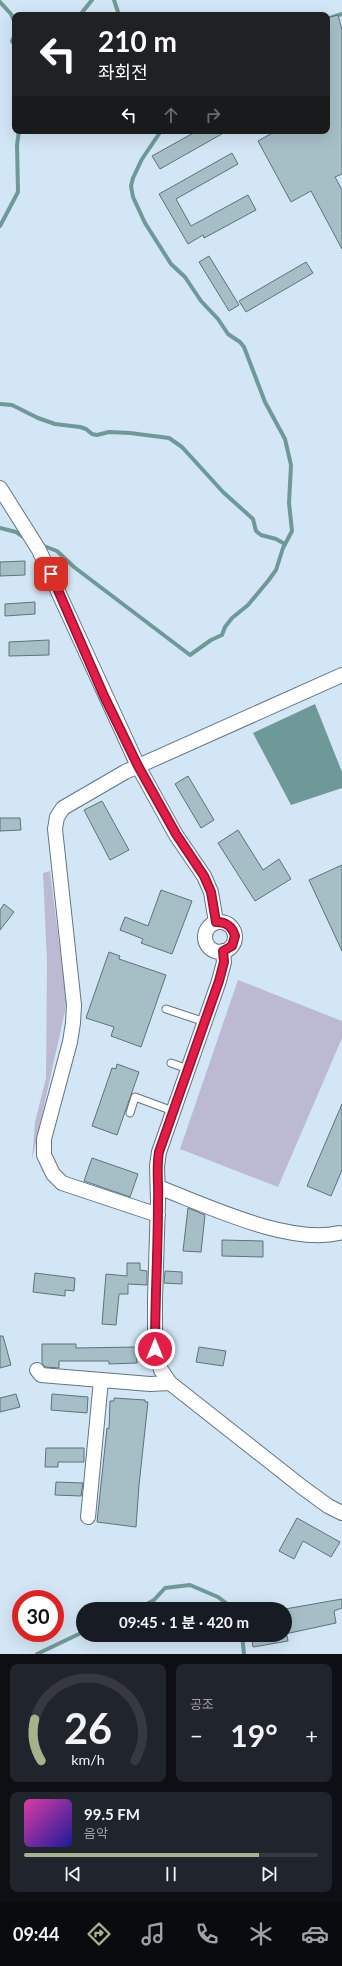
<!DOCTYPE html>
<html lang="ko">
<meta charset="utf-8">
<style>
:root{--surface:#171b24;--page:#20242c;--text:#f1f3f6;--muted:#9ea1a6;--line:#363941;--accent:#a7b18b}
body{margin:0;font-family:Lato,"Noto Sans KR",sans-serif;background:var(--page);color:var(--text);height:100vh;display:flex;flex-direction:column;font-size:15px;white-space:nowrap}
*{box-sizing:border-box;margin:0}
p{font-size:13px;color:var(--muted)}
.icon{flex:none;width:22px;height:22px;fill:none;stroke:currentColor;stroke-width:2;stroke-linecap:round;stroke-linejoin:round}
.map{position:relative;height:1654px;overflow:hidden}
.side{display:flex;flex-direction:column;gap:10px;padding:10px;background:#0d0f14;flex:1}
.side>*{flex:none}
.banner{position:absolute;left:12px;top:12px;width:318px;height:122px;border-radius:8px;box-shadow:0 4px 16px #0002;background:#202124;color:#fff;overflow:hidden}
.speed{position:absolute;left:12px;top:1590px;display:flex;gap:8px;font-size:20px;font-weight:700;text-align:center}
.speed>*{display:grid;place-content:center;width:52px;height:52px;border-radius:50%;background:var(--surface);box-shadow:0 4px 16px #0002;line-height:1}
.speed .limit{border:6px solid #d22;background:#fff;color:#111}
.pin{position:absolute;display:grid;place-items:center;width:34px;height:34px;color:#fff;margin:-17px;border-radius:8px;box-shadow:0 2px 6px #0006}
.me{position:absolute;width:44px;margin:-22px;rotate:0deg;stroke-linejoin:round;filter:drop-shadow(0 0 3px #0008)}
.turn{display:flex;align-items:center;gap:14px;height:84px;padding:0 20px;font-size:18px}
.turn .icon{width:52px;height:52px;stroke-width:2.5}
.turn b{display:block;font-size:28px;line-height:34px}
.lanes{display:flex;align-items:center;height:38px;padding:0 20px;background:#0003;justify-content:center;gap:20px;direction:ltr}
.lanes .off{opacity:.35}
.big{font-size:30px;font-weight:700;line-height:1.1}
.side .card{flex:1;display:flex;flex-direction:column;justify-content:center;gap:6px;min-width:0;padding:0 14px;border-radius:8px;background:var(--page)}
.side .dial{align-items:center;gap:0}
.dial svg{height:104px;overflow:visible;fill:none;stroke:var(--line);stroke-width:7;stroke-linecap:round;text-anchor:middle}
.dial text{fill:var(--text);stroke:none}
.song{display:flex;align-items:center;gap:12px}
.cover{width:48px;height:48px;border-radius:6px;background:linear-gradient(135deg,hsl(320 70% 55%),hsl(240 70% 35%))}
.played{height:4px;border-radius:2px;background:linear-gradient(90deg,var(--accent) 80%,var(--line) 80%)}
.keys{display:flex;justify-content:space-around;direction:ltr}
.heat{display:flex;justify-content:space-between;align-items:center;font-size:22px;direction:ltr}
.side .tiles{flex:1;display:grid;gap:10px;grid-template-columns:1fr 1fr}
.card:last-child{grid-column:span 2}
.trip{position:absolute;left:76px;top:1602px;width:216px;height:40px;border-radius:20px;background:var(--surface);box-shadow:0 4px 16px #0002;font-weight:700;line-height:40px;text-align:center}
.menu{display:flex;height:64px;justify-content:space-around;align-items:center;background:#090b0e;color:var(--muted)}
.menu .icon{width:28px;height:28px}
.menu .selected{color:var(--accent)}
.menu b{font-size:18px;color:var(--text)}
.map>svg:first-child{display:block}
.green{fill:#bcbad3}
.water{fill:#6f9998}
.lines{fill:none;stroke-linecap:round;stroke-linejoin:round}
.stream{stroke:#6f9998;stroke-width:4}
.building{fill:#a6bfc6;stroke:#5c737a}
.service-casing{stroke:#637481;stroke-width:9}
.minor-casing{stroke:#637481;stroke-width:16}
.service{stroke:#fff;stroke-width:7}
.minor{stroke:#fff;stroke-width:14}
.route-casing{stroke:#92132f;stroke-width:10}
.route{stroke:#e11d48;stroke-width:7}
</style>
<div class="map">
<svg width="342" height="1654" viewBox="0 0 342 1654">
<rect width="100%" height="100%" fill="#d3e6f5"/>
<path class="green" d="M50,871L66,999L65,1011L32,1160L35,1122L46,1078L47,961L43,873Z
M238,980L342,1021V1038L278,1187L180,1149Z"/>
<path class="water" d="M315,704L342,772V788L291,805L253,733Z"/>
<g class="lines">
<path class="stream" d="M114,0L119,15
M0,2L11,14L15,23
M80,15L92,0
M327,19L342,14
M15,35L12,41L15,45
M0,226L18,192L17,145L19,131
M0,404L12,405L38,418L55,424L80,427L86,429L92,434L97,435L109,432L130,433L169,438L182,447L223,492L253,519L256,531L261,535L276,539L285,544
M0,528L16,532L25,538
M41,545L57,551L74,567L190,655L211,640L222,635L225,627L232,618L248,605L268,581L276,570L283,548L292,531L289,503L291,465L285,439L265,402L244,347L240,342L228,334L218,319L201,301L185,277L171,264L145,223L133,197L131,186L133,178L142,159L161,131
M138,1609L154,1600L165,1588L190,1585L218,1597L234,1609
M242,1635L244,1654
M37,1654L83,1632"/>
</g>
<path class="building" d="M338,15L342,30V174L335,177L342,190V249L311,191L291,202L258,141L276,131H327V18Z
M197,131H227L160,169L152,156Z
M232,153L238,164L176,199L191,226L248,195L256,210L204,238L203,235L188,244L159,194Z
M209,256L239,305L229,311L199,262Z
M306,262L313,273L246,312L239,301Z
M25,561V575L0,576V562Z
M35,602V614L5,616V604Z
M49,640V655L9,656V642Z
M188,776L214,820L201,828L175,784Z
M102,801L129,850L110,860L84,810Z
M0,818H20L21,830L0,831Z
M238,830L263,870L279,859L291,879L255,901L218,843Z
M342,865V951L309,880Z
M161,890L192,901L172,954L141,943L143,939L120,930L125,917L148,926Z
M4,904L14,912L0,930V910Z
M109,952L120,956L119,959L166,975L141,1047L111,1036L114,1027L86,1018Z
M117,1064L139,1072L117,1135L92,1126L112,1068L116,1069Z
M342,1104V1170L331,1196L307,1186Z
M92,1158L138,1174L130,1197L84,1181Z
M188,1208L205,1215L201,1252L183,1251Z
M222,1240L263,1241V1257L222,1256Z
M127,1263H140V1270L147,1271V1285L128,1284V1294H119L116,1325L102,1324L106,1274L127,1276Z
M165,1271L182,1272V1284L164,1283Z
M35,1273L75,1278L74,1291L65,1290V1296L33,1292Z
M0,1336H3L11,1365L0,1368Z
M42,1344H76V1348L136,1347L137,1363L109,1364V1361H59V1368L45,1367L42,1363Z
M199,1347L226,1351L223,1366L196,1362Z
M16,1394L20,1407L0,1412V1398Z
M52,1394L88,1397L87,1413L51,1410Z
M114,1398L145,1400V1402H148L139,1485L136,1527L97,1522L107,1428L109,1429L110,1401H114Z
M46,1448H84V1462H58V1467H45Z
M56,1482L83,1483L81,1496L55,1495Z
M297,1518L340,1542L331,1557L303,1541L294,1559L279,1551Z
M342,1599V1608L334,1611L336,1623L285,1634V1609Z
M251,1635H287L288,1641L253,1647Z"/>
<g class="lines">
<g class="service-casing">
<path id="service" d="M166,1009L205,1022
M171,1063L188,1069
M130,1113L135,1097L173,1111"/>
</g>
<g class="minor-casing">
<path id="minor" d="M0,488L39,550L138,766L176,835L204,876L211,892L216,922
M205 937a15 15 0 1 1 30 0a15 15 0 1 1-30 0Z
M223,951L224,962L219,981L159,1152L157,1166L158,1201L155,1300V1349L161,1370L170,1383L302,1487L328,1506L342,1513
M158,1187C206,1205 288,1245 339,1233
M158,1215L62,1183L53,1174L44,1155V1139L70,1042L73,1023L74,1005L55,829L57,817L63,808L125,772L342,675
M37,1370L41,1375L150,1384L170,1383
M88,1517L101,1380"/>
</g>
<use href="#service" class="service"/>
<use href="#minor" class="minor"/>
</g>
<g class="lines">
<g class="route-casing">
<path id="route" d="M51,574L104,696L138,766L176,834L204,876L211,892L216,922C226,922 232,926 235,936L232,946L223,951L224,962L219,981L159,1152C156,1169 159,1185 158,1201C158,1251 155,1300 155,1349"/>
</g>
<use href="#route" class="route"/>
</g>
</svg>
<div class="speed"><div class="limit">30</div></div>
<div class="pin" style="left:51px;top:574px;background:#d93025"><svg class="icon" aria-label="arrive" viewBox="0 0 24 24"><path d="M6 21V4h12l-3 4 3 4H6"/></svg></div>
<svg class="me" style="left:155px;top:1349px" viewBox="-20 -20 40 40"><circle r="17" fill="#e11d48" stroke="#fff" stroke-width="3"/><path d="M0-11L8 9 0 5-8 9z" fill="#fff"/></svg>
<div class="trip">09:45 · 1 분 · 420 m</div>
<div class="banner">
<div class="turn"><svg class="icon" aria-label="left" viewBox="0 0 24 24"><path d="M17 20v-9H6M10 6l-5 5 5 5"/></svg><div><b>210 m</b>좌회전</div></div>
<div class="lanes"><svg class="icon" aria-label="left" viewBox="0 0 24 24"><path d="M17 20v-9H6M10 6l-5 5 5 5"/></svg><svg class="icon off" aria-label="ahead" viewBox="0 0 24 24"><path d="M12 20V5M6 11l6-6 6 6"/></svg><svg class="icon off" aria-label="right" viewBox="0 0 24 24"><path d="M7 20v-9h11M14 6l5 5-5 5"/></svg></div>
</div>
</div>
<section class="side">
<div class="tiles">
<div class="card dial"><svg viewBox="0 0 100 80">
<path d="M14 69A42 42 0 1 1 86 69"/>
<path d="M14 69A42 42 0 0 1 9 37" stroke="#a7b18b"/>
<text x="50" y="56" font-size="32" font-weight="700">26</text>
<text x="50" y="72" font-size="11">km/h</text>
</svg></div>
<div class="card"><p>공조</p>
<div class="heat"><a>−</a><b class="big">19°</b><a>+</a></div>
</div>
<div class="card">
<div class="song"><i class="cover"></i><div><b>99.5 FM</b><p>음악</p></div></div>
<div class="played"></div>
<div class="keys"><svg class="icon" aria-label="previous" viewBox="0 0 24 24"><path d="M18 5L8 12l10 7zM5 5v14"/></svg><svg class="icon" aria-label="pause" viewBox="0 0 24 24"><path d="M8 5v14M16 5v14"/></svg><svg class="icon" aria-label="next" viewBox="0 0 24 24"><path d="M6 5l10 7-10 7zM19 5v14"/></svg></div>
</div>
</div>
</section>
<nav class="menu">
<b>09:44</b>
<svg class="icon selected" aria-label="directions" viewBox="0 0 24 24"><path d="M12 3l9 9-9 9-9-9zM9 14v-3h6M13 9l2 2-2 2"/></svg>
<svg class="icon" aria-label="music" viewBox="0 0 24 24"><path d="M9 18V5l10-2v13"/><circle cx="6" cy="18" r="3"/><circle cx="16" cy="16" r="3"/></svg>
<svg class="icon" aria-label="phone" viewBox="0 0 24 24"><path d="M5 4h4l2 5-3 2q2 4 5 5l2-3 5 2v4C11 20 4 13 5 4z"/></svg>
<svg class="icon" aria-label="climate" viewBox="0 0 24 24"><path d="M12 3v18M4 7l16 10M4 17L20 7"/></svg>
<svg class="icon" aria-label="car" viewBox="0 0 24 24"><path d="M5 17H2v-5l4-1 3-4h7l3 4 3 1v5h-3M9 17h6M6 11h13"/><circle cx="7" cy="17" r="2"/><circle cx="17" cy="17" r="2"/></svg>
</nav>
